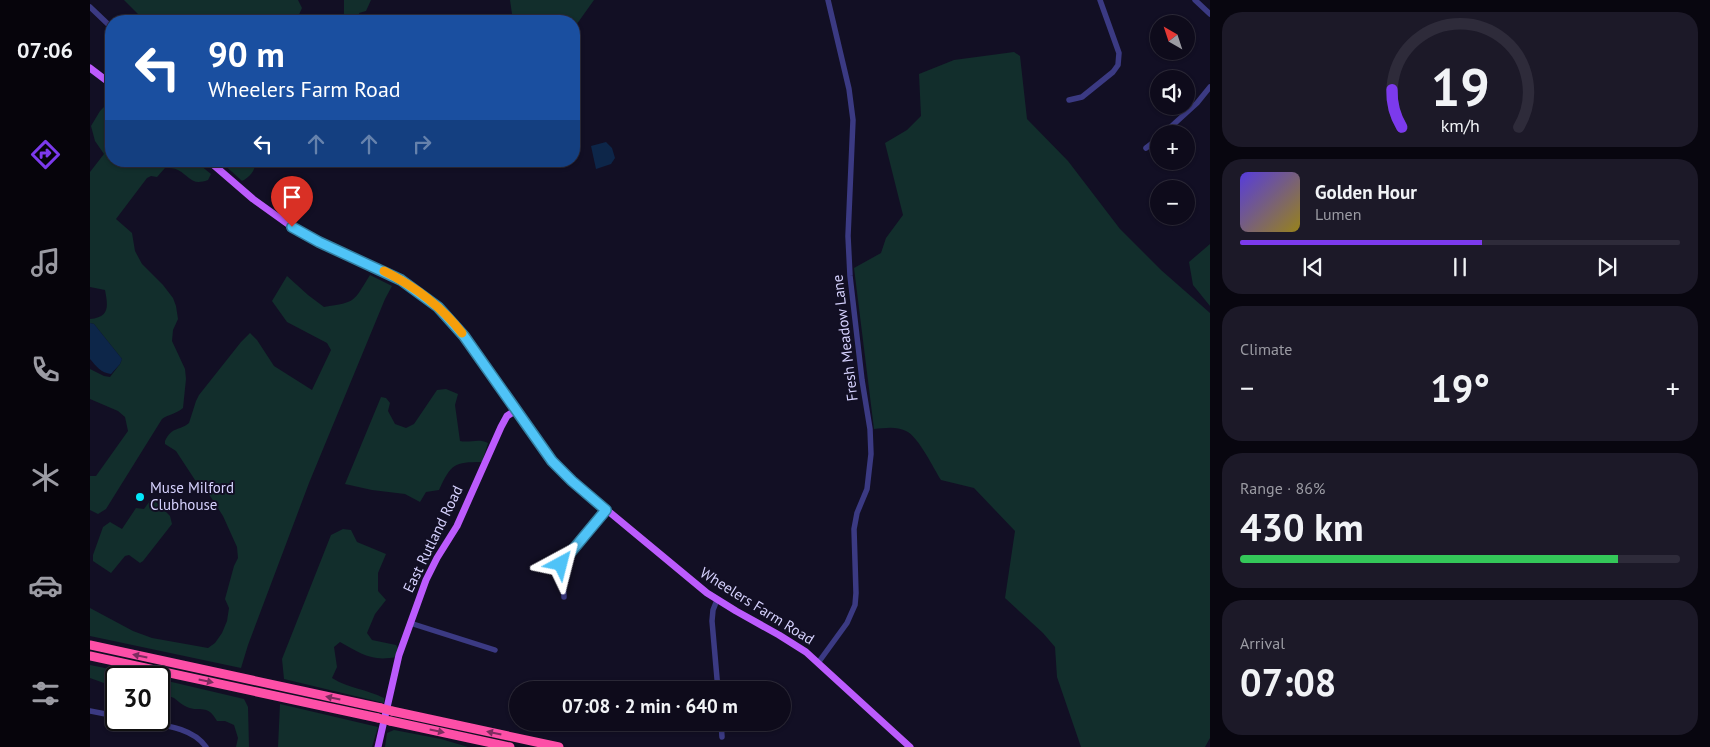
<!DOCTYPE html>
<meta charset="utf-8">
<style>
:root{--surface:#0e0b1b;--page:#1c1928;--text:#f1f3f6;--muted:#9b9ba3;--line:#2e2b3a;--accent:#7c3aed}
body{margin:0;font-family:"PT Sans",sans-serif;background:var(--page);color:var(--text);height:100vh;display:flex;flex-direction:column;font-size:19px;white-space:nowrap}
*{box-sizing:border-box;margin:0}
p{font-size:16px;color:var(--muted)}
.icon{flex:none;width:28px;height:28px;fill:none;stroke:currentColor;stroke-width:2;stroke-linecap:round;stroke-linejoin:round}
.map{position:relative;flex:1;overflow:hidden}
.sheet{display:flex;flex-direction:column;gap:12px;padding:12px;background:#08060f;width:500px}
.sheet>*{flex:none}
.top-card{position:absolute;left:15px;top:15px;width:475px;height:152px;border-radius:20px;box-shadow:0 1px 4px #0004,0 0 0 1px var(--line);background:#1a4fa0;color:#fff;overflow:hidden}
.needle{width:32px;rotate:321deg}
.fabs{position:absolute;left:1060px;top:15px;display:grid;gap:10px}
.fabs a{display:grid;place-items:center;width:45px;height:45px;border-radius:50%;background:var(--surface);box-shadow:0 1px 4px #0004,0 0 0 1px var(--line);font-size:25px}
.speed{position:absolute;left:15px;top:666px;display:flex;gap:10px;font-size:25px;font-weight:700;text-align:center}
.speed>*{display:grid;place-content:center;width:65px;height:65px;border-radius:50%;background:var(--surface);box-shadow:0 1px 4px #0004,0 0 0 1px var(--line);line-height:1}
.speed .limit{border:2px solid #111;border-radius:8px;background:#fff;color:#111}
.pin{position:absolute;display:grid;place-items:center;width:42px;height:42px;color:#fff;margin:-51px -21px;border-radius:50% 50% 50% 0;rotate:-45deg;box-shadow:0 0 5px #0007}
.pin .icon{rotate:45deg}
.me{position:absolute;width:55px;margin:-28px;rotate:38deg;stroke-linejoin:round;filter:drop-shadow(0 0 4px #0008)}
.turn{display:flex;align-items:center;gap:18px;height:105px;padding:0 20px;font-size:22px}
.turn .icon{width:65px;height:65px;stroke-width:2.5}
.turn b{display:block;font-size:35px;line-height:42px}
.lanes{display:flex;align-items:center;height:48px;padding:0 20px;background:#0003;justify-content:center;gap:25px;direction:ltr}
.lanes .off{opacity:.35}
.big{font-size:38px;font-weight:600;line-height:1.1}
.sheet .widget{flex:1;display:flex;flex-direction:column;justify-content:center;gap:8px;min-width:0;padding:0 18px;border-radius:20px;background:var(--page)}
.sheet .dial{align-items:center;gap:0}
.dial svg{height:130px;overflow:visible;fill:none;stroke:var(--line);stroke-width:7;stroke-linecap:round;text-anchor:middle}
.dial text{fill:var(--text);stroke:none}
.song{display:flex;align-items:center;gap:15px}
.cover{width:60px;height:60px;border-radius:8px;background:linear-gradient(135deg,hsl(250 70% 55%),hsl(50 70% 35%))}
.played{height:5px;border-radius:2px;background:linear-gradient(90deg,var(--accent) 55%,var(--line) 55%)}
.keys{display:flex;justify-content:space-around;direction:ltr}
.heat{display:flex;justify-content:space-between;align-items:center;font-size:28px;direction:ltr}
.charge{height:8px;border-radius:4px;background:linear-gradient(90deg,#34c759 86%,var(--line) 0)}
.trip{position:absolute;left:419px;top:681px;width:282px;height:50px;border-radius:25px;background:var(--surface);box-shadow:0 1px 4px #0004,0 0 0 1px var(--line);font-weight:600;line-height:50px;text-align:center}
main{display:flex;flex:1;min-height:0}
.tabs{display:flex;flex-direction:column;width:90px;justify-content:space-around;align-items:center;background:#06040b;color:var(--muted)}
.tabs .icon{width:35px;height:35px}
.tabs .on{color:var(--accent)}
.tabs b{font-size:22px;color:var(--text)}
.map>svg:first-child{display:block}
.green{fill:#122e2c}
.water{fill:#0d2649}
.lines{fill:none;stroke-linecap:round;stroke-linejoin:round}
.minor{stroke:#3b3a83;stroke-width:5.5}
.major{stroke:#bc5bfd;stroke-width:7}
.highway{stroke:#fd4fa7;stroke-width:9}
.highway-bridge{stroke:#fd4fa7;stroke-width:9}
.oneway{fill:#7c2c5f}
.route-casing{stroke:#337fa1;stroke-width:12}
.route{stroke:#4fc3f7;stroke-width:9}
.slow{stroke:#f59e0b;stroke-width:9}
.poi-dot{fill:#03e8fa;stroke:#120f24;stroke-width:2}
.labels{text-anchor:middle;stroke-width:4;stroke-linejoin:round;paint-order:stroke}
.street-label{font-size:15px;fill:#d6d2fe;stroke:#120f24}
.poi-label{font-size:15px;fill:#d6d2fe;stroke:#120f24;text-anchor:start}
</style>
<main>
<nav class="tabs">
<b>07:06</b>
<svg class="icon on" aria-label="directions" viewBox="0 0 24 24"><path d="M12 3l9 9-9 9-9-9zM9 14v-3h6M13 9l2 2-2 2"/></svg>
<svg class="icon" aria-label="music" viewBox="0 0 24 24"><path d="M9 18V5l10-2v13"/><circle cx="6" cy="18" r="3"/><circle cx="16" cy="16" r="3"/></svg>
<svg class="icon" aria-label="phone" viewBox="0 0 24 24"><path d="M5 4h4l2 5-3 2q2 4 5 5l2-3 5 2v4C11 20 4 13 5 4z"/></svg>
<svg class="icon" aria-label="climate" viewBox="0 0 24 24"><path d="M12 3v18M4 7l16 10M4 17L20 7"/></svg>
<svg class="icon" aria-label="car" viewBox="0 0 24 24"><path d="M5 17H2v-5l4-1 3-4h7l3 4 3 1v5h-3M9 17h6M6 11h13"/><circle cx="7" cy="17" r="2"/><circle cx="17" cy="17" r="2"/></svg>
<svg class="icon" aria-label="filters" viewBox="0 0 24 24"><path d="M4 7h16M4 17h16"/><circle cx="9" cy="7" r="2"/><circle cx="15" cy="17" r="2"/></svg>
</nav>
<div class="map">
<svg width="1120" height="747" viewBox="0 0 1120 747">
<rect width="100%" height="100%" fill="#120f24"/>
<path class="green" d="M34,0H208L212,8L206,21H55Z
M254,0H281L276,11L269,13L271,21H254Z
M420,0H504L484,28V21H423Z
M924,52L930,56L937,119L978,161L1030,229L1071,270L1120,313V738L1115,747H991L967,677L965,647L953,633L915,598L925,531L884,488L851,480C844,469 828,436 816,431C806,426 795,428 784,429L764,268L791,253L796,238L813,215L795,143L817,130L831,116L829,74L864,60Z
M21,100V161H105L121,174L118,180C101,186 101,177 88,170C84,168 80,168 75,168L67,177L61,176L57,178L26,219L42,233L45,251L52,264L73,285L83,298L86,306L88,319L83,330L82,341L95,369L96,379L93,408C86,414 79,414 72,419L16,509L8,514L0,510V476H6L38,431L35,417L28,411L0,399V369L14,376L20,377L30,364L32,359L4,324L0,323V319C20,317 18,306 15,290L0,287V172L14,154L5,141L1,126L10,111Z
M130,161H166C165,171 160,177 152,181Z
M1120,244V306L1103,285L1099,262Z
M280,275L302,286L295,299L219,483L158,645L151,668L0,636V608L43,631L62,638L118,648L125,643L132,633L137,621L139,608L135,599L144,566L148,558L147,547L133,516L115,488L105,480L86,451L75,444V441C82,426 90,431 99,423L106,401L109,395L151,342L160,333L167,340L184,366L222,390L241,350L237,343L197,322L182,301L197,276L218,295L234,307C267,302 263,302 280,275Z
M356,389L368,394L365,405L370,441C380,443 389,438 398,443L392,462C364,462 361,464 349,490L336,492L330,502L315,494L282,490L255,484L291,397L296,398L300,403L298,411L305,424L316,428L324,424L347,390Z
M62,498L80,516L82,524L53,561L50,563L39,555L35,556L21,573L3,561V555L13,527L20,522L32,529L46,508L54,509Z
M253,529L261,530L267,542L296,554L288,573V591L296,600L285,614L277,633L282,640L306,645L308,648L306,657C281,662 270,653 250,642L244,647L247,667L242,678C260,689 276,689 294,698V703L194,679L192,659L241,535Z
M0,665L60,677L26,678L25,687L0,678Z
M69,679L154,699L158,707L159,747H146L148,738L144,725L135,721H127C117,703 111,713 97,707C92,705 89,702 84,698C80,696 74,696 69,695Z
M190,704L288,727L282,747H188Z
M304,730L351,739L378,747H295L297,733Z"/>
<path class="water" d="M516,142L522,148L525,158L521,164L506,169L501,146Z
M0,323L4,324L32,359L30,364L21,374C11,373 6,366 0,359Z"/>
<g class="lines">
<path class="minor" d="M1105,0L1120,14
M0,7L21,27
M979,100L992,97L1023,72L1028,65L1029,53L1010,0
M1073,134L1107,103L1120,87
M1056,148L1069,138
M474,597C474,586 469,575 471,564L516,510
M627,600L623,610L622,621L628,690
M320,623L405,650
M728,663L757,623L765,605L766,593L764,529L767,513L777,489L781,454L780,429L772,380L760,276L758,236L763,120L759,89L738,0
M0,711L26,716
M43,720C67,725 101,725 116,747
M631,722L632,737"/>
<path class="major" d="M0,68L21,84
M119,161L163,199L202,227L229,242L311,280L341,301L369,329L455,450L482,481L617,593L646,611L689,635L716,652L820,747
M288,747L309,655L336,580L347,558L367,526L411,427L417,416L426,410"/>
<path class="highway" d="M0,645L291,708
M0,656L288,718
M302,711L469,747
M300,721L420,747"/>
<path class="highway-bridge" d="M291,708L302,711
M288,718L300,721"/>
</g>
<defs><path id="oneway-solid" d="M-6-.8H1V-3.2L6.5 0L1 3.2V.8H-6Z" transform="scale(1.25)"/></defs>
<g class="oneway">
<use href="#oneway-solid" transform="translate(50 656) rotate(-168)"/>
<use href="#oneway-solid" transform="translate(116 681) rotate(12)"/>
<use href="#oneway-solid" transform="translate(243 698) rotate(-168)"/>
<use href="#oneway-solid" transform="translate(347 731) rotate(12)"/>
<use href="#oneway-solid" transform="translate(404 733) rotate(-168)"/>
</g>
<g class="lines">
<g class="route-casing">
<path id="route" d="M202,227L229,242L311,280L348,307L374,336L462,461L482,481L516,510L471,564"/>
</g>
<use href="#route" class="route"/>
<path class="slow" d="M294,271C324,286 351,306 372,333"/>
</g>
<circle class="poi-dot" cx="50" cy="497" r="5"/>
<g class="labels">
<g class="street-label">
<text transform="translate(755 338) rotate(-97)" y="5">Fresh Meadow Lane</text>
<text transform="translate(343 539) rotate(-64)" y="5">East Rutland Road</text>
<text transform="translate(667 606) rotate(32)" y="5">Wheelers Farm Road</text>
</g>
<g class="poi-label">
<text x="60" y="493">Muse Milford<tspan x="60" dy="17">Clubhouse</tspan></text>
</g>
</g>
</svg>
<div class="fabs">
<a><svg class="needle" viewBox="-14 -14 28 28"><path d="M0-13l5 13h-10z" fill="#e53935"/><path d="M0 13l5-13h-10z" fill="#9b9ba3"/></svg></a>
<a><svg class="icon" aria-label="sound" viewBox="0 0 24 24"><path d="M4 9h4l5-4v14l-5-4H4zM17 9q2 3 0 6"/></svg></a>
<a>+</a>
<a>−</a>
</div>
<div class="speed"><div class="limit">30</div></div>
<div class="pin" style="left:202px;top:227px;background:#d93025"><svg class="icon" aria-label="arrive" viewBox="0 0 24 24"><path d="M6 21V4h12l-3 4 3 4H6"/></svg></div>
<svg class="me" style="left:471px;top:564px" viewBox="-20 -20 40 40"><path d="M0-17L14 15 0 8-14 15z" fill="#4fc3f7" stroke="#fff" stroke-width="4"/></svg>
<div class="trip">07:08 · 2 min · 640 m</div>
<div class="top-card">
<div class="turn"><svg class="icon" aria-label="left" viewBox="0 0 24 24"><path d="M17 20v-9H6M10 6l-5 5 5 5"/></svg><div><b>90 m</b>Wheelers Farm Road</div></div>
<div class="lanes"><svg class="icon" aria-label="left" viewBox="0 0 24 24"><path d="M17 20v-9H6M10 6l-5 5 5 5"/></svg><svg class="icon off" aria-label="ahead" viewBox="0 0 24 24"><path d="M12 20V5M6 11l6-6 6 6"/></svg><svg class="icon off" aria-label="ahead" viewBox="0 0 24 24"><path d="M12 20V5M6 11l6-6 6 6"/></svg><svg class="icon off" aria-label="right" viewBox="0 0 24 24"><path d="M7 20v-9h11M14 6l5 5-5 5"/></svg></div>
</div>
</div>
<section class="sheet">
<div class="widget dial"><svg viewBox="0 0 100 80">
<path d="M14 69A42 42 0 1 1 86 69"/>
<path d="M14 69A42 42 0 0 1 8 46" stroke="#7c3aed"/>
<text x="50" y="56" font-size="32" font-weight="700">19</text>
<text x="50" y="72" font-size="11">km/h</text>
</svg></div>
<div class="widget">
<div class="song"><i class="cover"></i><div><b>Golden Hour</b><p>Lumen</p></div></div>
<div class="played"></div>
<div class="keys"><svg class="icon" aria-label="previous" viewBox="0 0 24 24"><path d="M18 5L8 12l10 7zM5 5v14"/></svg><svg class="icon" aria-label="pause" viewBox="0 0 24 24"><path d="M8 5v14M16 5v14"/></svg><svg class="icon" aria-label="next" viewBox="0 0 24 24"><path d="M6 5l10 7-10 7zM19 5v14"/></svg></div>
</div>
<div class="widget"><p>Climate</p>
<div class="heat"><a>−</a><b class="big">19°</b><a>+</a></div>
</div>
<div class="widget"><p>Range · 86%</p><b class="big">430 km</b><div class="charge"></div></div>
<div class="widget"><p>Arrival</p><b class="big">07:08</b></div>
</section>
</main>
